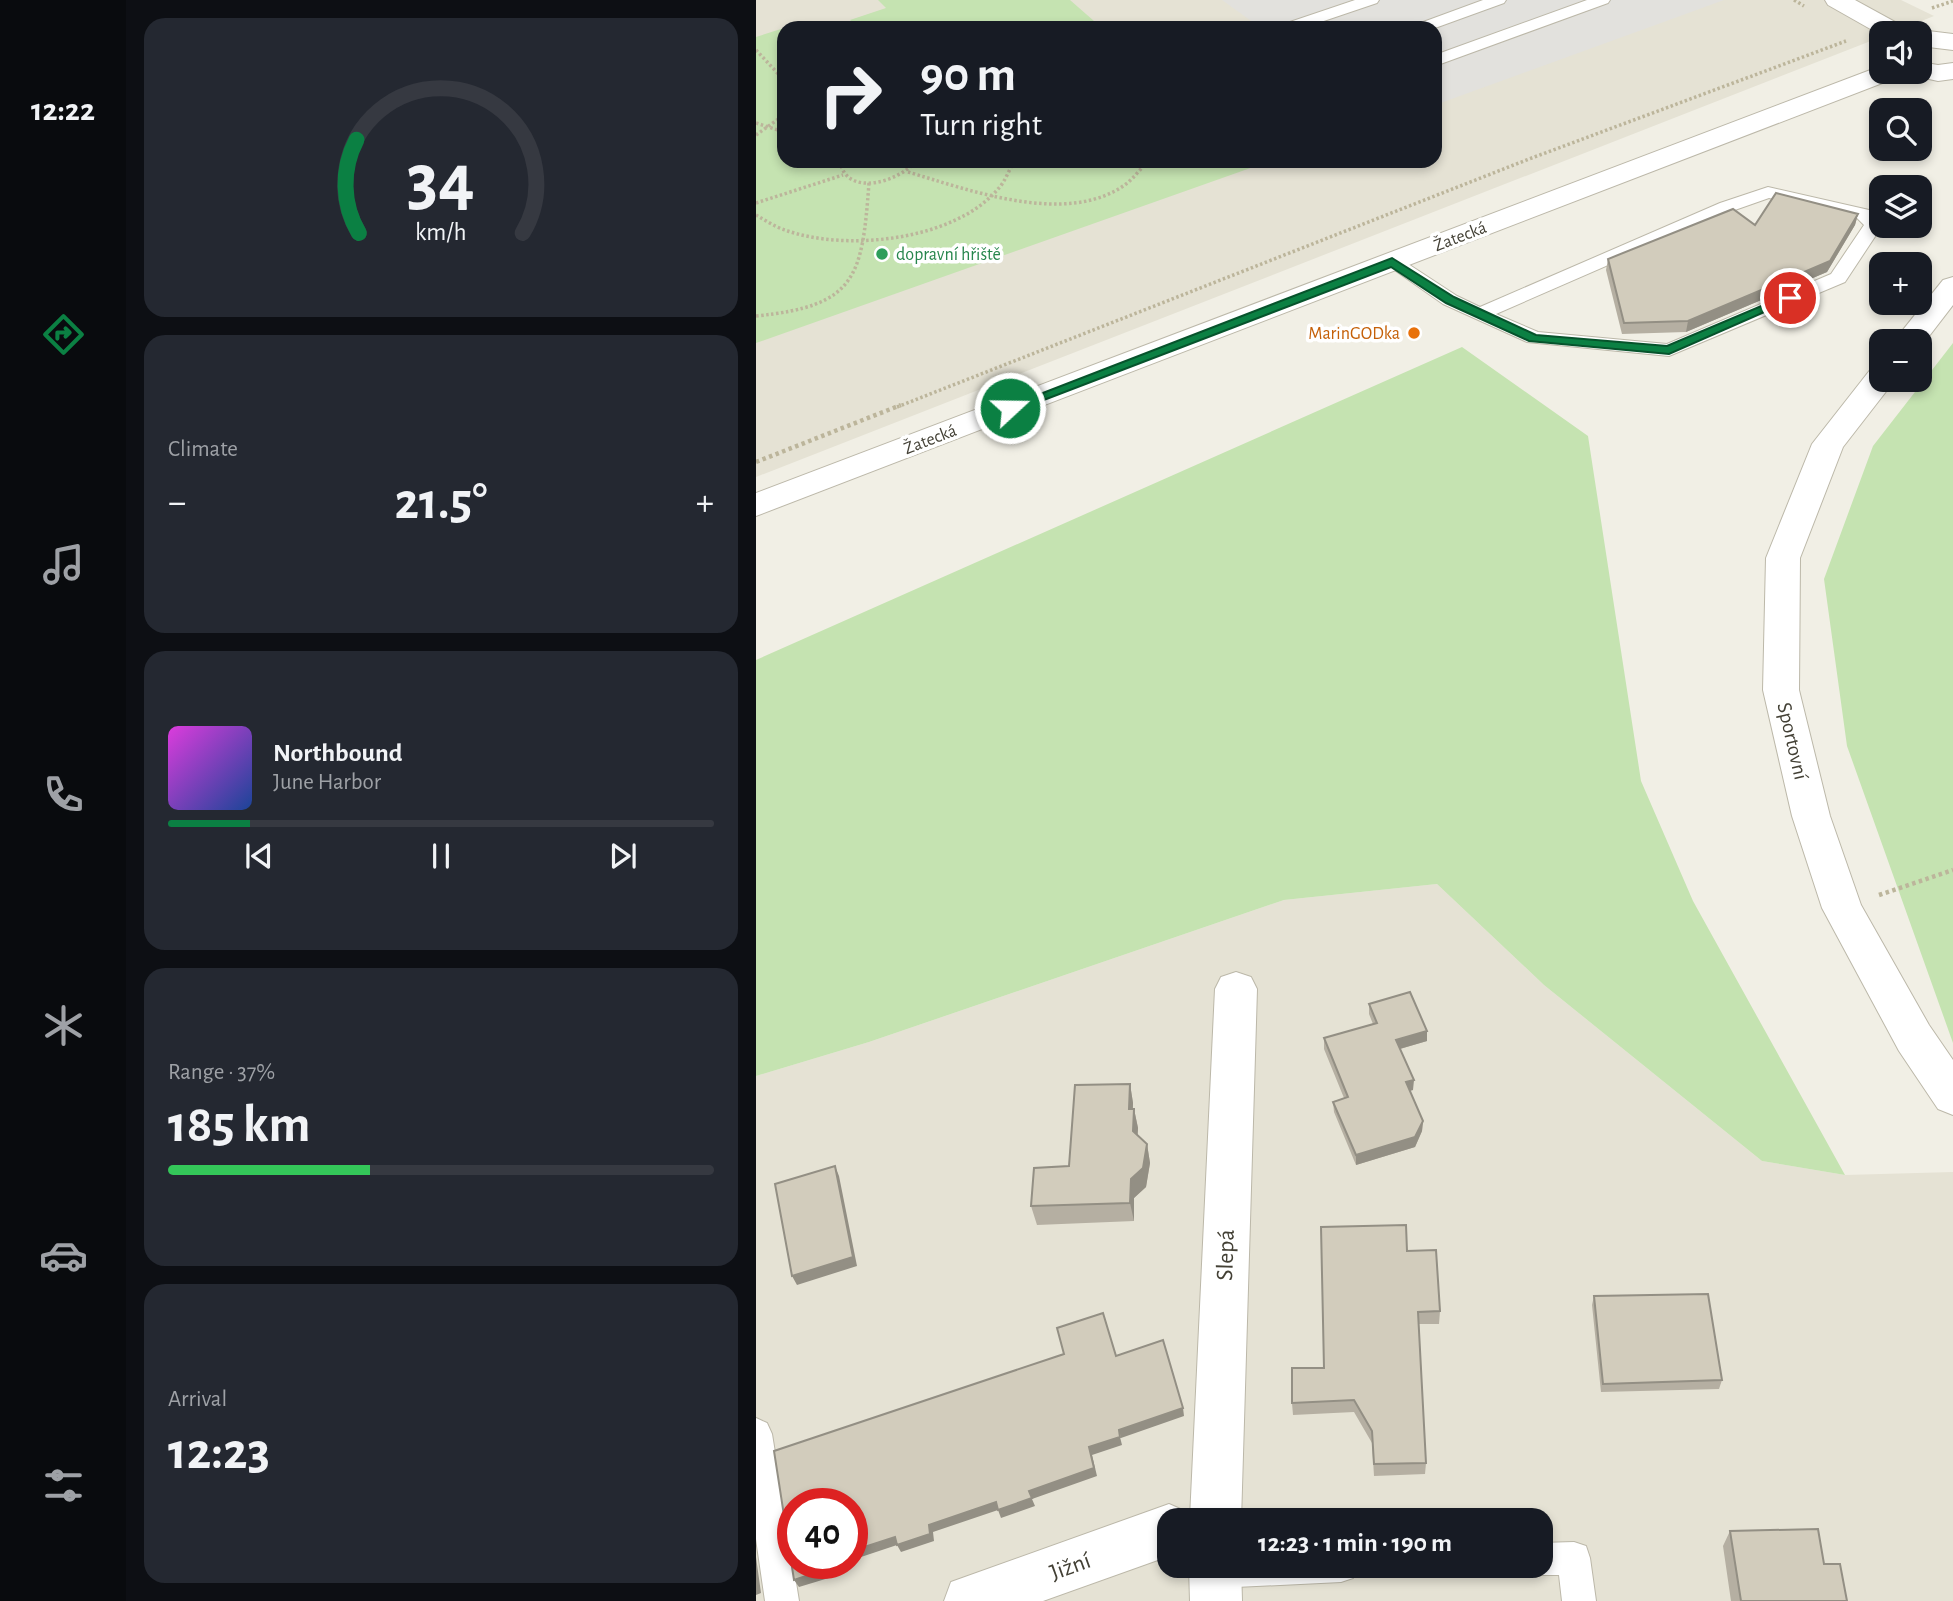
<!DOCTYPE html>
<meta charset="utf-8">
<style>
:root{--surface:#171b24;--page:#242831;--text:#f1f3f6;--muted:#9ea1a6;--line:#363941;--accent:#0b8043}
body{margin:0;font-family:"Alegreya Sans",sans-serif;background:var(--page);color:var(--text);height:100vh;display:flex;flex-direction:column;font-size:26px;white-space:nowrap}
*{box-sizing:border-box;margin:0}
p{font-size:23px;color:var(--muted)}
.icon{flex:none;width:38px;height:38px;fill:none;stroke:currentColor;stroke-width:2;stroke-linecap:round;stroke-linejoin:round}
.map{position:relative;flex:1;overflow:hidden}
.details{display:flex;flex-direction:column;gap:18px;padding:18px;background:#0d0f14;width:630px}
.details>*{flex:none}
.banner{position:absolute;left:21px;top:21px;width:665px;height:147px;border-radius:21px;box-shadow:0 4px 10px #0003;background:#171b24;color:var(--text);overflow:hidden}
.buttons{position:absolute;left:1113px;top:21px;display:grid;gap:14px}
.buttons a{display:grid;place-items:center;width:63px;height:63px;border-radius:14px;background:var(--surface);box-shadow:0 4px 10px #0003;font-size:35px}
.speed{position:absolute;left:21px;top:1488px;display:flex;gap:14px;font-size:35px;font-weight:700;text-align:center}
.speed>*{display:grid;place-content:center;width:91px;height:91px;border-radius:50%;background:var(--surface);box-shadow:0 4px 10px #0003;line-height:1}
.speed .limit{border:10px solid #d22;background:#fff;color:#111}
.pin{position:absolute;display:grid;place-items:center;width:60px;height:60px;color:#fff;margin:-30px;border:4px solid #fff;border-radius:50%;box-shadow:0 2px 7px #0007}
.me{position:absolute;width:77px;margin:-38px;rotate:69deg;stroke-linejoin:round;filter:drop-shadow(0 0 5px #0008)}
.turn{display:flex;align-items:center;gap:24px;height:147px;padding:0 28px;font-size:32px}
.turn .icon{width:91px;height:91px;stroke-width:2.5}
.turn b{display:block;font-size:49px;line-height:60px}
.big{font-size:52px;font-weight:600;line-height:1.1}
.details .widget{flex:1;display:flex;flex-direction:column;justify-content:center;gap:10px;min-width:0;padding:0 24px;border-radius:21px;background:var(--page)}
.details .dial{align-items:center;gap:0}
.dial svg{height:182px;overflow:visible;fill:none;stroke:var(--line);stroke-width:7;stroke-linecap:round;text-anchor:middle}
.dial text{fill:var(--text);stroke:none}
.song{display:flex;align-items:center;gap:21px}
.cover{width:84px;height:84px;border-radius:10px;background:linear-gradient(135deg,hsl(300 70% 55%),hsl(220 70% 35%))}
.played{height:7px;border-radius:4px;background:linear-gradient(90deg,var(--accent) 15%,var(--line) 15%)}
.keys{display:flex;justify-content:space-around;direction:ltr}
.heat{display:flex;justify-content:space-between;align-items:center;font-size:38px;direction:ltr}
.charge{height:10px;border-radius:5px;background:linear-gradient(90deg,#34c759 37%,var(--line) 0)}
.trip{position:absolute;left:401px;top:1508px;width:396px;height:70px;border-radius:21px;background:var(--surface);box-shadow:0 4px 10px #0003;font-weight:600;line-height:70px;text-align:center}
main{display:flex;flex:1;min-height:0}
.tab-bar{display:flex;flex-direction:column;width:126px;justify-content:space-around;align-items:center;background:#090b0e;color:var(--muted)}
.tab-bar .icon{width:49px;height:49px}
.tab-bar .on{color:var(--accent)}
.tab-bar b{font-size:32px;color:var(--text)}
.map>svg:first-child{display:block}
.residential{fill:#e5e2d4;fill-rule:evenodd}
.green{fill:#c5e3b1}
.parking{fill:#e2e1dd}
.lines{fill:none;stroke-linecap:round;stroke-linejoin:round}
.service-casing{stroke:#bcb8a9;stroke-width:2}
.minor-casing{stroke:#bcb8a9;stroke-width:2}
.tertiary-casing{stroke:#bcb8a9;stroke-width:2}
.path-far1{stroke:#bcb59b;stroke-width:3.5;stroke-dasharray:2.5 2.5;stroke-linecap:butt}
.path{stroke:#bcb59b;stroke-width:4.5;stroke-dasharray:3.5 3.5;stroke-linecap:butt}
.service{fill:#fff;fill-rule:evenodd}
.minor{fill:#fff;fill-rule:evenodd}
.tertiary{fill:#fff;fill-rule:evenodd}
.wall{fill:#b5afa2}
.shaded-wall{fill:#938f84}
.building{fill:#d2ccbc;stroke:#938f84;stroke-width:2}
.route{fill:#0b8043;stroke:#07532c;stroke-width:2}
.leisure-dot{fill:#2e9e5b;stroke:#fff;stroke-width:2.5}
.food-dot{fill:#e8710a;stroke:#fff;stroke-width:2.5}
.labels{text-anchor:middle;stroke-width:7;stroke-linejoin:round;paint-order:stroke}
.far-street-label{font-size:18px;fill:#434035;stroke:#fff}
.far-leisure-label{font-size:18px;fill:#27864d;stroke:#fff;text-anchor:start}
.far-food-label{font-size:18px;fill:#c56008;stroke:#fff;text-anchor:end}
.street-label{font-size:21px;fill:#434035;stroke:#fff}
.near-street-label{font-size:24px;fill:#434035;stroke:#fff}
</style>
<main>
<nav class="tab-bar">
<b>12:22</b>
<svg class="icon on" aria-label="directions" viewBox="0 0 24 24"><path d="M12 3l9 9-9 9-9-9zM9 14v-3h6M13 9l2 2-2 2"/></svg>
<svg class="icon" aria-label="music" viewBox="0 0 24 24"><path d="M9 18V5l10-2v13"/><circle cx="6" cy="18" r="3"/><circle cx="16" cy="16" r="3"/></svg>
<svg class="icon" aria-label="phone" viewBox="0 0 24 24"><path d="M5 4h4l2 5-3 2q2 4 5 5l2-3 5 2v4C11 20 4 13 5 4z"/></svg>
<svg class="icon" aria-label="climate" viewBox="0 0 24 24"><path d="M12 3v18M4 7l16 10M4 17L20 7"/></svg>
<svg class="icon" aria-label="car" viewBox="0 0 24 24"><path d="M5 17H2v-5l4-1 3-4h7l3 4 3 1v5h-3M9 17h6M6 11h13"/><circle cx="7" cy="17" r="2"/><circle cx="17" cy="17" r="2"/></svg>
<svg class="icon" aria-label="filters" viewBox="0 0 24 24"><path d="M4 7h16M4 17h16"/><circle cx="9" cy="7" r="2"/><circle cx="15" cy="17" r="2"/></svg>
</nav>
<section class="details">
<div class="widget dial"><svg viewBox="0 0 100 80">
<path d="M14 69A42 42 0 1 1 86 69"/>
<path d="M14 69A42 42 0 0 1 13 28" stroke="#0b8043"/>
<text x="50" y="56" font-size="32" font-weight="700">34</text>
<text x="50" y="72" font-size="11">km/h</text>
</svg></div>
<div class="widget"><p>Climate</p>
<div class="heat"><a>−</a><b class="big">21.5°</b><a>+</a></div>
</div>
<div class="widget">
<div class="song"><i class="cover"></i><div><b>Northbound</b><p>June Harbor</p></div></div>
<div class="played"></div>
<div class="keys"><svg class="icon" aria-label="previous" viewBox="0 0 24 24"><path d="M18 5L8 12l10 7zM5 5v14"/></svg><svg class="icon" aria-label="pause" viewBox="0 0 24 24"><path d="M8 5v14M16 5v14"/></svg><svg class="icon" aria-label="next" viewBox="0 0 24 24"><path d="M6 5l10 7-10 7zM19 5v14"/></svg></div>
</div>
<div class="widget"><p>Range · 37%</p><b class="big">185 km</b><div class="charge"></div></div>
<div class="widget"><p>Arrival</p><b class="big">12:23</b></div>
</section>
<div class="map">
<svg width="1197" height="1601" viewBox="0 0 1197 1601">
<rect width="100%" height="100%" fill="#f1efe5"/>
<path class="residential" d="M0,0H1145L1178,16L1135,33H1125V37L0,477ZM28,28H679V161H28Z
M681,884L788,985L1006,1161L1089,1175L1197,1172V1601H0V1076L113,1042L528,900ZM37,1503H96V1563H37ZM413,1521H784V1566H413Z"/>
<path class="green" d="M122,0H314L346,28H78L96,22L94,20L130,8Z
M28,28V161H499L503,165L0,343V37Z
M1197,343V1043L1091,746L1068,579L1117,446Z
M706,347L832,436L885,781L937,901L1089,1175L1006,1161L788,985L681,884L528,900L113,1042L0,1076V660Z"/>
<path class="parking" d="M466,0H968L679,105V28H505Z"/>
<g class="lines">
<g class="service-casing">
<path id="service" d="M599,0H623L621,3L547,28H523L525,25Z
M727,0H750L748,3L679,28H657L659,25Z
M831,0H854L852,3L679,66V55Z
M1012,187L1113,210L1124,220L1126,226L1089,282L913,356L771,342L687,304L627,262L629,258H643L701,296L724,307L964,203ZM1013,198L1101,218L1108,225L1075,274L911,344L782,332L740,314L976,211Z
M0,1418L11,1423L16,1434L43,1601H9L0,1539Z
M818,1542L830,1546L834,1558L840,1601H806L803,1575H784L772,1571L771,1566H784V1543Z
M444,1566H601L597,1578L585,1582L459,1588L447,1583L442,1571Z"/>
</g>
<g class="minor-casing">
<path id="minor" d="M1197,277V305L1164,348V341H1138L1187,280Z
M1125,367V380H1139L1087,447L1044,558L1043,690L1074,816L1105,905L1173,1025L1197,1060V1115L1182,1109L1143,1051L1066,908L1036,816L1007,690L1010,558L1056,444L1114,370Z
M480,972L495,977L501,989L485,1521H413V1556L287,1601H188L195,1582L413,1504L431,1512L434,1518L459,989L465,977Z
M433,1566H485L486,1601H434Z"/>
</g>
<g class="tertiary-casing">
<path id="tertiary" d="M1069,0H1099L1150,28L1154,33L1125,35L1072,5Z
M1164,30L1197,34V50L1164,46V33H1155Z
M1164,62L1182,65L1197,63V79L1182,81L1155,75L1152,72H1164Z
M1125,66V72H1146L1142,77L0,516V493Z"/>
</g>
<path class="path-far1" d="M1038,0L1048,6
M1176,8L1197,1
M0,50L28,80
M0,123L28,132
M0,135L28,115
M84,161C90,198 143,182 160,161
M152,172C213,190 312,227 370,184C378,178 385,168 392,161
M0,203L87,175
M0,215C9,220 19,227 29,230C89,252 198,241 242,189C249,182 253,170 258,161
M0,316C101,306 106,277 113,183
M141,407L773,159L1090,41"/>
<path class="path" d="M0,462L145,405
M1123,895L1197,870"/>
<use href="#service" class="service"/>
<use href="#minor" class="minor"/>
<use href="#tertiary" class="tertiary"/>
</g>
<path class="wall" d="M1102,214L1099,225L1071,272L930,332L866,334L850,270L852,259Z
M613,1004L671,1041L644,1049L657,1090L653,1091L667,1121L666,1131L659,1147L600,1165L578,1112L577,1102L588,1098L568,1049V1038L617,1024L613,1014Z
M374,1084L377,1103V1109H378L382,1128L381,1135L391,1144L394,1163L390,1187L378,1198V1221L281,1225L275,1206L313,1166Z
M651,1251L684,1311L683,1324H663L670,1463L669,1474L618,1476L616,1443L598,1412L537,1415L536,1403L568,1368Z
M838,1296L966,1380L963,1389L845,1392L836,1305Z
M974,1531L1068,1564L1091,1601H975L967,1546Z"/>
<path class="shaded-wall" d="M1102,214L1099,225L1071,272L930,332L932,321Z
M671,1031V1041L640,1050V1040Z
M658,1080L657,1090L649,1092L650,1082Z
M374,1084L377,1103L376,1128L373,1109Z
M378,1109L382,1128L381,1150L377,1131Z
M667,1121L666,1131L659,1147L600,1165V1155Z
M391,1144L394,1163L390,1187L378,1198V1221L374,1203L375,1179Z
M79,1166L83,1176L101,1266L41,1285L36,1276Z
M427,1408L428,1416L365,1438L363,1430Z
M364,1437L366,1445L336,1455L341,1476L276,1499L279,1506L245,1518L242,1510L177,1532L178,1541L145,1552L141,1545L96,1560V1551L273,1491L333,1447Z
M0,1557L5,1593L0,1595Z
M70,1563H90L74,1568L76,1577L43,1587L38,1580Z"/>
<path class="building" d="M1020,193L1102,214L1074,261L932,321L868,323L852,259L977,209L999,225Z
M654,992L671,1031L640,1040L658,1080L650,1082L667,1121L659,1137L600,1155L577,1102L592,1097L568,1038L621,1023L613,1004Z
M374,1084L373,1109H378L377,1131L391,1144L387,1168L375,1179L374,1203L275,1206L278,1168L313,1166L319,1085Z
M79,1166L97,1257L36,1276L19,1184Z
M650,1225L651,1251L680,1250L684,1311L662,1312L670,1463L618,1464L616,1431L598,1400L536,1403V1368H568L565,1227Z
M952,1294L966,1380L847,1384L838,1296Z
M347,1313L360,1356L407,1340L427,1408L363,1430L364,1437L333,1447L338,1468L273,1491L276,1498L242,1510L240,1502L173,1525L174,1534L141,1545L139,1537L96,1551V1503H37V1563H70L71,1569L38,1580L18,1451L308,1354L301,1328Z
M1062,1529L1068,1564H1084L1091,1601H985L974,1531Z"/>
<path class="route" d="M636,258L698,297L780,335L911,346L1029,296H1038L1040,298L913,354L773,341L690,303L635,267L259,411L254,412L248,408Z"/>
<circle class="leisure-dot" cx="126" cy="254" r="7"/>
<circle class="food-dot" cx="658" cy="333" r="7"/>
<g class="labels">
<g class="far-street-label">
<text transform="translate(704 236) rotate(-21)" y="6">Žatecká</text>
<text transform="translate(174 439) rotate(-21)" y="6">Žatecká</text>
</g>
<g class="far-leisure-label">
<text x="140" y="260">dopravní hřiště</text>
</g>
<g class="far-food-label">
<text x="644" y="339">MarinGODka</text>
</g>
<g class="street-label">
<text transform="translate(1037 741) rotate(77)" y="7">Sportovní</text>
</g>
<g class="near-street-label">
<text transform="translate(469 1255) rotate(-88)" y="8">Slepá</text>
<text transform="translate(314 1566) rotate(-20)" y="8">Jižní</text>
</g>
</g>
</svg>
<div class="buttons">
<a><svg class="icon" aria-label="sound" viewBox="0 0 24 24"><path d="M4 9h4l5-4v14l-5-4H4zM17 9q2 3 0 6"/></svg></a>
<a><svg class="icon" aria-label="search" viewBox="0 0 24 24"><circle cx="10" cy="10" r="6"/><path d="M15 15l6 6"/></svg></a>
<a><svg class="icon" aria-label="layers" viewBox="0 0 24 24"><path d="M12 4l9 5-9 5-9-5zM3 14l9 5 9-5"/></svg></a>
<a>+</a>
<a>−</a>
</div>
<div class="speed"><div class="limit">40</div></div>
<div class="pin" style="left:1034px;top:298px;background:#d93025"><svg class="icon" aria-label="arrive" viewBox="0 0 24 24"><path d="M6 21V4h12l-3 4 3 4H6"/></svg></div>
<svg class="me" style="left:254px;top:408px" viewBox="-20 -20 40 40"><circle r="17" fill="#0b8043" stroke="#fff" stroke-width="3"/><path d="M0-11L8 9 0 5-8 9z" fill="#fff"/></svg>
<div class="trip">12:23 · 1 min · 190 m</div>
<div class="banner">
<div class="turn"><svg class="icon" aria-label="right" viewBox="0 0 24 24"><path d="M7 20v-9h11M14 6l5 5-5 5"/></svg><div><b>90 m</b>Turn right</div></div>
</div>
</div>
</main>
